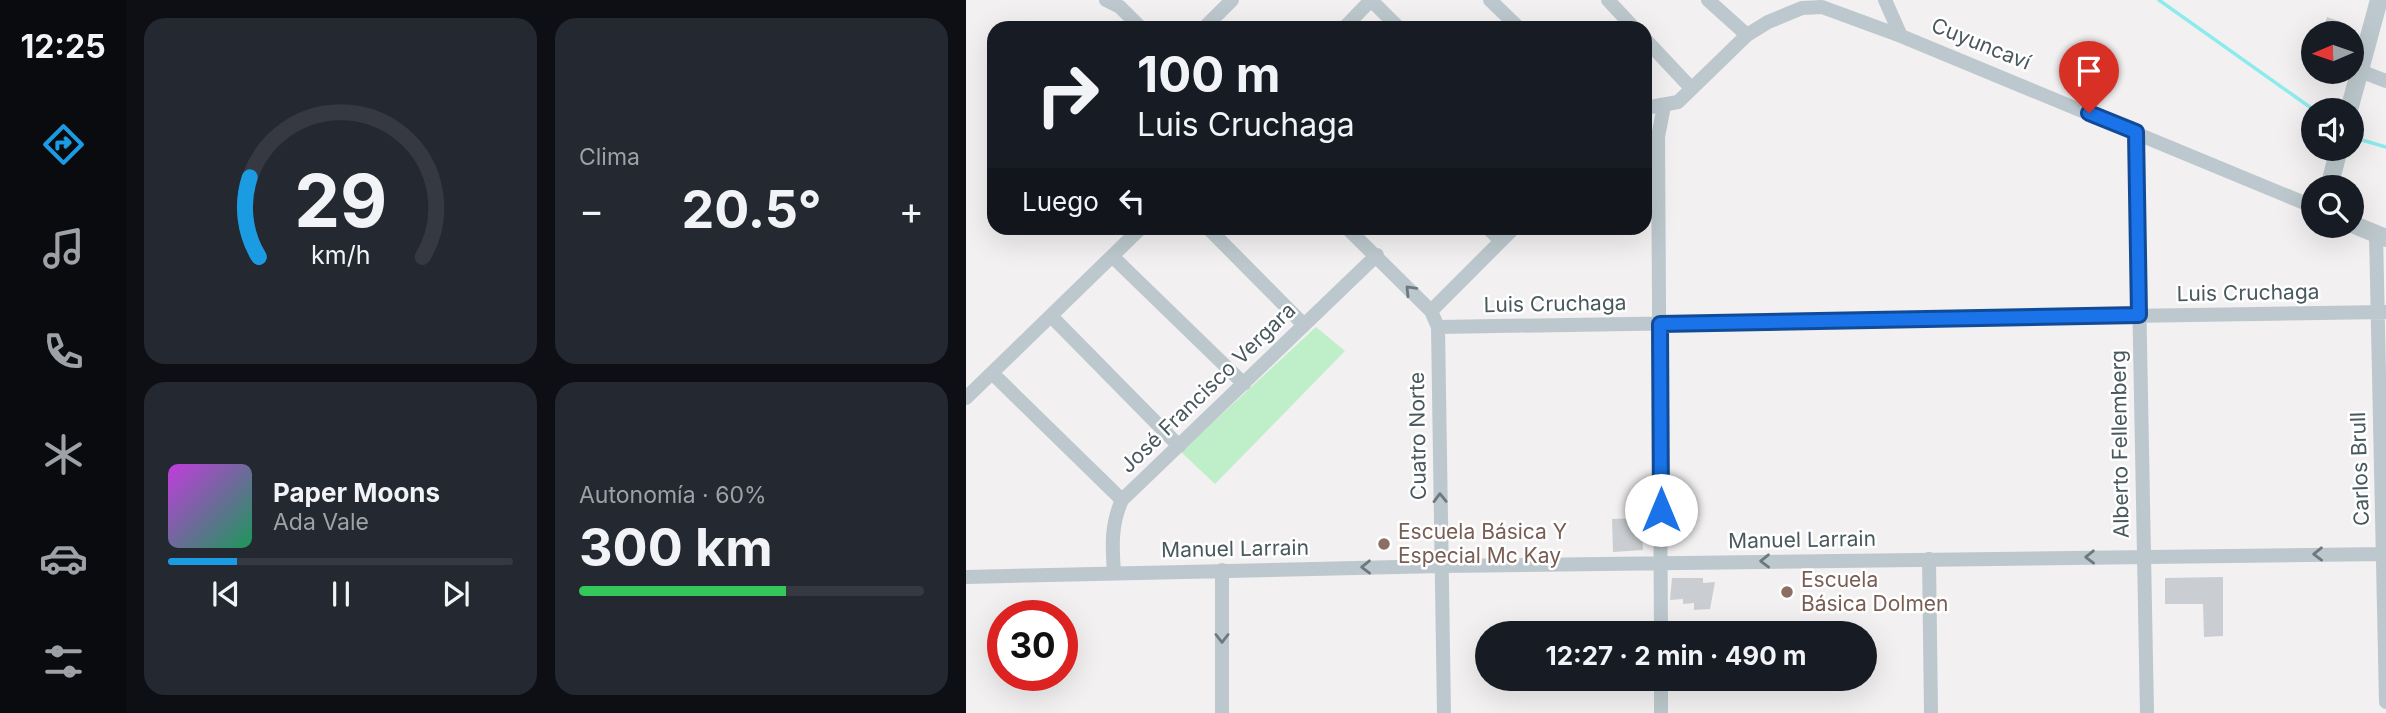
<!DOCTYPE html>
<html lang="es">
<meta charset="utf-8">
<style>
:root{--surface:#171b24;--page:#242831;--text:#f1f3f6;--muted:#9ea1a6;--line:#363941;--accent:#1b9be2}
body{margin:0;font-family:Inter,sans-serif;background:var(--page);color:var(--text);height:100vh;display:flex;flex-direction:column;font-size:26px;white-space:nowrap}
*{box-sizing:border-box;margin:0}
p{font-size:23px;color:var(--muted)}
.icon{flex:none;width:38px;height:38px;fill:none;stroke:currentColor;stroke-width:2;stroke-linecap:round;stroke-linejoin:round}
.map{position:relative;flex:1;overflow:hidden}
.sheet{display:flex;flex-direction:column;gap:18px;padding:18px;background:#0d0f14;width:840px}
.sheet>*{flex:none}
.top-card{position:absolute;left:21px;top:21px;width:665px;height:214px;border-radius:21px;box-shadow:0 7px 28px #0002;background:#171b24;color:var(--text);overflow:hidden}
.needle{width:46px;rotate:268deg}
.tools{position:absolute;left:1335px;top:21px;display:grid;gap:14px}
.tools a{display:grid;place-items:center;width:63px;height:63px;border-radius:50%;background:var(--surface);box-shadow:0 7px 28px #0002;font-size:35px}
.speed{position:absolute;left:21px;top:600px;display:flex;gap:14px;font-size:35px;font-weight:700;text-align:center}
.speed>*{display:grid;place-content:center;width:91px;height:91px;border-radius:50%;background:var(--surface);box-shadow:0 7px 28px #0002;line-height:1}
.speed .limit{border:10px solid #d22;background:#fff;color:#111}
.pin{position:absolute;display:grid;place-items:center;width:60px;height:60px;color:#fff;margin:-72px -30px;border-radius:50% 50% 50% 0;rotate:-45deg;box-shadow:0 0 7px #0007}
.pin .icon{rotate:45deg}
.me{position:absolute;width:77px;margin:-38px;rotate:0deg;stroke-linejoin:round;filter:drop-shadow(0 0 5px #0008)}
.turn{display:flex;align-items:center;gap:24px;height:147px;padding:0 35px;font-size:32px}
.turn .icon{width:91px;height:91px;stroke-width:2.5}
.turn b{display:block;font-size:49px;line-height:60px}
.then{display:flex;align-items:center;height:66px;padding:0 35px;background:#0003;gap:14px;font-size:26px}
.big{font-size:52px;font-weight:700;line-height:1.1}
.sheet .widget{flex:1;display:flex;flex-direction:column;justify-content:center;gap:10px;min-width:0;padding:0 24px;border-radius:21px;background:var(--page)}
.sheet .dial{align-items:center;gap:0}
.dial svg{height:182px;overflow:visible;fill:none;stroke:var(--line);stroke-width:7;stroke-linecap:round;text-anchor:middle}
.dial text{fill:var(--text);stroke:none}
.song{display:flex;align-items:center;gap:21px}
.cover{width:84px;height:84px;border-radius:10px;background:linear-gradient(135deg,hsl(290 70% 55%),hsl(150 70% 35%))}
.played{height:7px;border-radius:4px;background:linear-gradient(90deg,var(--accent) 20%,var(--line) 20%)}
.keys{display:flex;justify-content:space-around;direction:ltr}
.heat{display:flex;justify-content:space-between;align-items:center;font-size:38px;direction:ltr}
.charge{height:10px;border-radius:5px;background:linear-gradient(90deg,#34c759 60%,var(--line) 0)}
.sheet .tiles{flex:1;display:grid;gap:18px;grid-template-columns:repeat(2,1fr)}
.trip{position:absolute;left:509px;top:621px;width:402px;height:70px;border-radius:35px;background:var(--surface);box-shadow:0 7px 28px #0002;font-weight:700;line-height:70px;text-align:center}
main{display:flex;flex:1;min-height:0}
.tab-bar{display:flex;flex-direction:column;width:126px;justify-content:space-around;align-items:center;background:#090b0e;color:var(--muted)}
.tab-bar .icon{width:49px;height:49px}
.tab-bar .on{color:var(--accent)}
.tab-bar b{font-size:32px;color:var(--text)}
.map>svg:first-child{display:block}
.green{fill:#bfefc8}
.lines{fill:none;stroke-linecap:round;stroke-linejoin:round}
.stream{stroke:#8debec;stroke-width:3.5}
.building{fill:#caced2}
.minor{stroke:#bcc8cd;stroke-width:14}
.tertiary{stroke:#bcc8cd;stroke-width:18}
.oneway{stroke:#6b7a7f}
.route-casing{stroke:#114b97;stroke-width:18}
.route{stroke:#1a73e8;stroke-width:12}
.education-dot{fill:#8d6e63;stroke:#fff;stroke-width:2.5}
.labels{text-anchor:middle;stroke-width:5;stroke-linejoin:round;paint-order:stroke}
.street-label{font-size:21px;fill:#48585d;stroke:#fff}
.education-label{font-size:21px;fill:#785e54;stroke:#fff;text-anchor:start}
</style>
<main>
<nav class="tab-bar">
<b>12:25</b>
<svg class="icon on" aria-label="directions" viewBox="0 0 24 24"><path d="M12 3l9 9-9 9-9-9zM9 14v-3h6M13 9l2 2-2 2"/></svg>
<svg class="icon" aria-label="music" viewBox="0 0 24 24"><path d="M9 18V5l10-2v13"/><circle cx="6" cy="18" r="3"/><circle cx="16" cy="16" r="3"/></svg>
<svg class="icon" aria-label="phone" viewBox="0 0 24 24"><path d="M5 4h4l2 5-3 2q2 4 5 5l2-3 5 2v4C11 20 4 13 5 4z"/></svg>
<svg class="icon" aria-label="climate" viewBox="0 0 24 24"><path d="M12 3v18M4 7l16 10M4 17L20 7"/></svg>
<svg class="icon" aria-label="car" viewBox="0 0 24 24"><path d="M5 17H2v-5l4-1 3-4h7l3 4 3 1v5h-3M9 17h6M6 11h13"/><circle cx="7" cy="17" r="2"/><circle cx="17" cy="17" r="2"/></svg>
<svg class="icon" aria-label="filters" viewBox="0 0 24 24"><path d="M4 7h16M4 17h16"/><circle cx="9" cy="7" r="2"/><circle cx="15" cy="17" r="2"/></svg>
</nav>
<section class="sheet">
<div class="tiles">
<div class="widget dial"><svg viewBox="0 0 100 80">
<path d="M14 69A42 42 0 1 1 86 69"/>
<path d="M14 69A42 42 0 0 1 10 34" stroke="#1b9be2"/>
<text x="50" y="56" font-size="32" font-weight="700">29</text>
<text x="50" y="72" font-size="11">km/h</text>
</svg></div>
<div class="widget"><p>Clima</p>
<div class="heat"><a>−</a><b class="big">20.5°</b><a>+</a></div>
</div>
<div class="widget">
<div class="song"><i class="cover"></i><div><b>Paper Moons</b><p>Ada Vale</p></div></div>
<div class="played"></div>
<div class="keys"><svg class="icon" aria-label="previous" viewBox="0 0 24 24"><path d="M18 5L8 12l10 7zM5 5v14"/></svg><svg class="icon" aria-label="pause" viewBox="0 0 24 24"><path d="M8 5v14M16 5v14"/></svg><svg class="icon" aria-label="next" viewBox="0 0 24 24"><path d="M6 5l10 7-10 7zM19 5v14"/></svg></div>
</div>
<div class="widget"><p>Autonomía · 60%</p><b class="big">300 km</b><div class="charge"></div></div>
</div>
</section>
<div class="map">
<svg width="1420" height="713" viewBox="0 0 1420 713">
<rect width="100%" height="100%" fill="#f2f0f1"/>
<path class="green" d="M350,327L379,351L249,484L215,452Z"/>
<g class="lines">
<path class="stream" d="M1193,0L1348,110
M1386,137L1420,147"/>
</g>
<path class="building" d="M1361,17L1381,24L1378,33H1356Z
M669,518V530H676L677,550L647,552L646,519Z
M1257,577V636L1238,637L1237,604H1199V578Z
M706,578H737V583L749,582L744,609L728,610V603L717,604V599L704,600Z"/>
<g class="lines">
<path class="minor" d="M140,0L154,7L175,28
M405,0L433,28
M524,0L553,28
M642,0L668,28
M742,0L781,35
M919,0L935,36
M238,28L266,0
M378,28L405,0
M679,39L725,88
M1394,71L1420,81
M679,108L712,102L781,35L802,22L836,8L856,7L935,36L1348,207
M1170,132L1181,713
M242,228L338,325
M381,228L465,311L472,327L478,713
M522,228L535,241
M1410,234L1420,702
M146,256L278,384
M465,311L548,228
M85,316L213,446
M472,327L1420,312
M26,373L156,500
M0,398L175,228
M963,559L965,713
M256,570V713
M148,572C146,546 145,524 156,500L411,255
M0,577L475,566L1420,554
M695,634L692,137L698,106
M695,679V713"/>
<path class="tertiary" d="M1383,110L1413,0
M1363,187L1373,149
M1386,224L1420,238"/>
</g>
<defs><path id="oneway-chevron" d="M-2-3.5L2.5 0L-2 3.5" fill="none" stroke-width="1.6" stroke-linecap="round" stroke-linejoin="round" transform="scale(1.75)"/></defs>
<g class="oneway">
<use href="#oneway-chevron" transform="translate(444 290) rotate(-134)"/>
<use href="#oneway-chevron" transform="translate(474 498) rotate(-91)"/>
<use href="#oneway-chevron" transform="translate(1352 554) rotate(179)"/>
<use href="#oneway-chevron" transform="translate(1124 557) rotate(179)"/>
<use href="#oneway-chevron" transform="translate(799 561) rotate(179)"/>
<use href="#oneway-chevron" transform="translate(400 567) rotate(179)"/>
<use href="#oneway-chevron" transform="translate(256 638) rotate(90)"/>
</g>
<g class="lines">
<g class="route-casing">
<path id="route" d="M695,510L694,324L1173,315L1170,132L1123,113"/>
</g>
<use href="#route" class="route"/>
</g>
<g class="education-dot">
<circle cx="418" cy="544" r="7"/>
<circle cx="821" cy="592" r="7"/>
</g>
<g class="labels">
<g class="street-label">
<text transform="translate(1015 44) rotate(22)" y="7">Cuyuncaví</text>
<text transform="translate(1282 293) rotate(-1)" y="7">Luis Cruchaga</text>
<text transform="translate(589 304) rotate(-1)" y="7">Luis Cruchaga</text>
<text transform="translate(242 388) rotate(-44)" y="7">José Francisco Vergara</text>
<text transform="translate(452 436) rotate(-91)" y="7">Cuatro Norte</text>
<text transform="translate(1154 444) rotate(-91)" y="7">Alberto Fellemberg</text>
<text transform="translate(1394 469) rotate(-92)" y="7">Carlos Brull</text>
<text transform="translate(836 540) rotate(-1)" y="7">Manuel Larrain</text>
<text transform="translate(269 549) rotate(-1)" y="7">Manuel Larrain</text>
</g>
<g class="education-label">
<text x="432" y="539">Escuela Básica Y<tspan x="432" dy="24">Especial Mc Kay</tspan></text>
<text x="835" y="587">Escuela<tspan x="835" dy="24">Básica Dolmen</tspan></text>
</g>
</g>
</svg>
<div class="tools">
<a><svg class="needle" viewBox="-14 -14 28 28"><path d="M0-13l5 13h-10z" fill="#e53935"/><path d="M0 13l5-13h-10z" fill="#9ea1a6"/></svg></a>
<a><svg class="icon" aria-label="sound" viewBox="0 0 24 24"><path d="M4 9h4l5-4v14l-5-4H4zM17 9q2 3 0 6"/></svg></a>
<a><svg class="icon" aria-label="search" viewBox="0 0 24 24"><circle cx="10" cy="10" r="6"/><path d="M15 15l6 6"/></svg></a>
</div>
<div class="speed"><div class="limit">30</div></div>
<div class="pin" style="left:1123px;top:113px;background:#d93025"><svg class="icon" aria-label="arrive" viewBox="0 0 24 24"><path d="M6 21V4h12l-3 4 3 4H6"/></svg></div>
<svg class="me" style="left:695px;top:510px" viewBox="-20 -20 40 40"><circle r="19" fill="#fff"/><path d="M0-13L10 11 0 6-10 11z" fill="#1a73e8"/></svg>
<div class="trip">12:27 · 2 min · 490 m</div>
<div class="top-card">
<div class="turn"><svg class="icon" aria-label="right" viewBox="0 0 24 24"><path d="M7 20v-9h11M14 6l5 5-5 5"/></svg><div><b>100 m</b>Luis Cruchaga</div></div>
<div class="then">Luego<svg class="icon" aria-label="left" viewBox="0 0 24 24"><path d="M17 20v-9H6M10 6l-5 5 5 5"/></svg></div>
</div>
</div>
</main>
